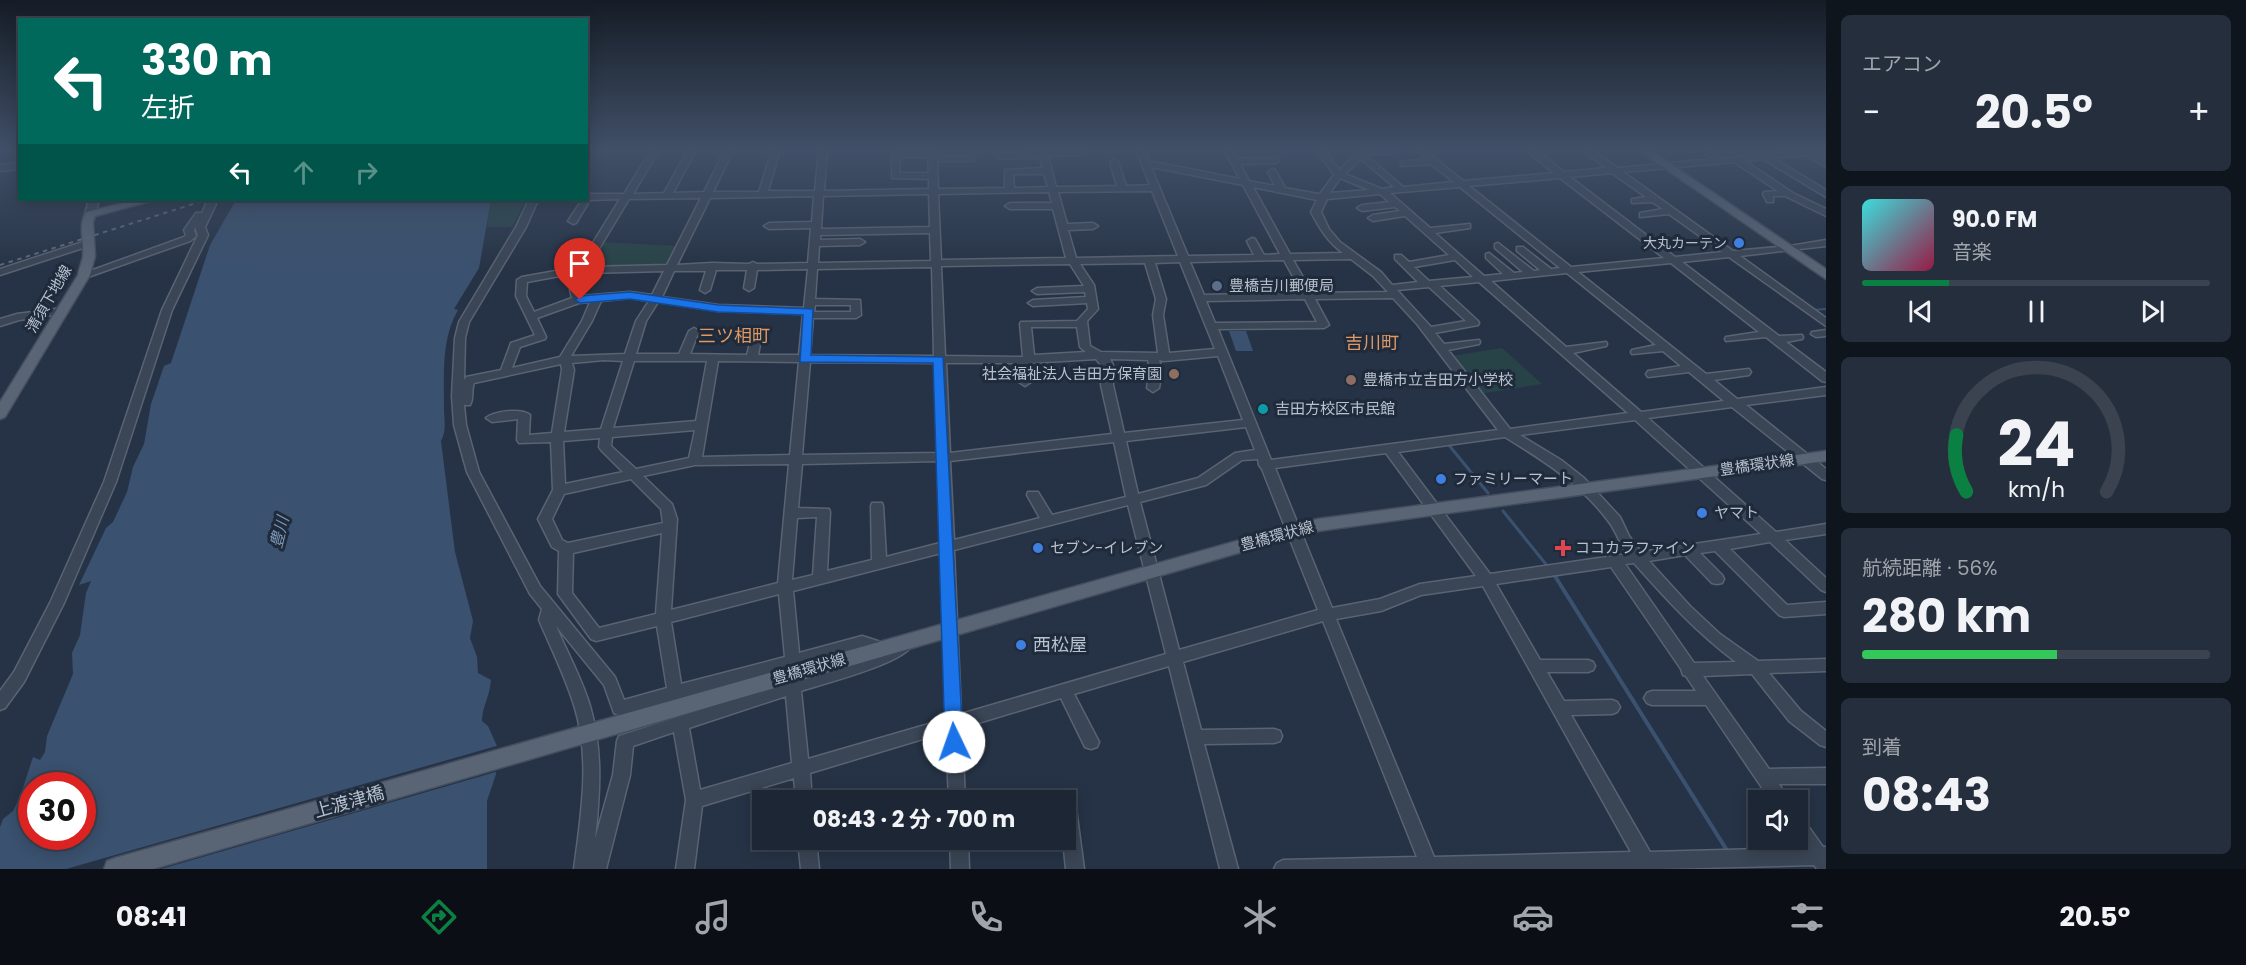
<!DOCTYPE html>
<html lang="ja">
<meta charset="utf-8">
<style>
:root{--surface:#1c2634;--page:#252e3c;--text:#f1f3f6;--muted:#a0a5ac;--line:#3a434f;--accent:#0b8043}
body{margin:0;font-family:Poppins,"Noto Sans JP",sans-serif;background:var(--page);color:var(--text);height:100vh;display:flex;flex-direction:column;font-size:22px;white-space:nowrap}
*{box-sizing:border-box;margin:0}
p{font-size:20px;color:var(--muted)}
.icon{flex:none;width:33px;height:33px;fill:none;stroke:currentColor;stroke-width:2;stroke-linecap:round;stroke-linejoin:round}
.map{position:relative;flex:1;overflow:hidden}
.details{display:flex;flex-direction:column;gap:15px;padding:15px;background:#0f151d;width:420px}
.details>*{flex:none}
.guide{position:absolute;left:18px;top:18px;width:570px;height:183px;border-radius:0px;box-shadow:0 3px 15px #0003,0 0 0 2px var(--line);background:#00695c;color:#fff;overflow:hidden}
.tools{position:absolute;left:1748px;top:790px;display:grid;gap:12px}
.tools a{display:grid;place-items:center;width:60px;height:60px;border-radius:0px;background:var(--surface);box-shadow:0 3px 15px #0003,0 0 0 2px var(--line);font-size:30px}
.speed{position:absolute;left:18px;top:772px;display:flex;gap:12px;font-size:30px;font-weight:700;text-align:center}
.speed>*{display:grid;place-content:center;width:78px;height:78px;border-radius:50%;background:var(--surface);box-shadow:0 3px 15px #0003,0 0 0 2px var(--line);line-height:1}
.speed .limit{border:9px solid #d22;background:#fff;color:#111}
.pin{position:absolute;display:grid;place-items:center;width:51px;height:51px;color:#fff;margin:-62px -26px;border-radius:50% 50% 50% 0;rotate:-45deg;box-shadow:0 0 6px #0007}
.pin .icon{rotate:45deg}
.me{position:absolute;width:66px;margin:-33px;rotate:357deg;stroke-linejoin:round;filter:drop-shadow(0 0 4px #0008)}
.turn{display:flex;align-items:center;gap:21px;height:126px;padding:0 24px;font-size:27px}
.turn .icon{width:78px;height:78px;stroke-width:2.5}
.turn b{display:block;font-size:42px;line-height:51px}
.lanes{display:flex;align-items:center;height:57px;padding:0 24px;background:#0003;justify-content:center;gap:30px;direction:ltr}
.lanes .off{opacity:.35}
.big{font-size:45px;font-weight:700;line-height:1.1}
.details .tile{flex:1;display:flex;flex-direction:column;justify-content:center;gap:9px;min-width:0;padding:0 21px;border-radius:9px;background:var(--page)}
.details .dial{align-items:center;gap:0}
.dial svg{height:156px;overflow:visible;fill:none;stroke:var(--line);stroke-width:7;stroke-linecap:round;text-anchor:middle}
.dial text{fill:var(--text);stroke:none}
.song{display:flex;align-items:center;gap:18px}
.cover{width:72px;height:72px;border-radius:9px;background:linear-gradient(135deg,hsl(180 70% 55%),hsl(340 70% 35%))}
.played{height:6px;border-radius:3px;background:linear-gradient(90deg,var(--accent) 25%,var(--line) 25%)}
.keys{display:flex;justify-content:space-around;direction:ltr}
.heat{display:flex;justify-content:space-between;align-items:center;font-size:33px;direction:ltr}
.charge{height:9px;border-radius:4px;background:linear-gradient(90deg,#34c759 56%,var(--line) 0)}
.trip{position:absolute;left:752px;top:790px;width:324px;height:60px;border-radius:0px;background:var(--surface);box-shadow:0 3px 15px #0003,0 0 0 2px var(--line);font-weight:700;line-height:60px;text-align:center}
.dock{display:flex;height:96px;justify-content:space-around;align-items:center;background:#0b0f15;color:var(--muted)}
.dock .icon{width:42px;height:42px}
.dock .on{color:var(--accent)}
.dock b{font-size:27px;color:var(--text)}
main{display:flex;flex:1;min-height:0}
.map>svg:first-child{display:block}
.green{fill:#284347}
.water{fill:#3a516f;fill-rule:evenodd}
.pier{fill:#263346}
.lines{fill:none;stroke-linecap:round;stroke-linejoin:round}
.stream-far2{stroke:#3a516f;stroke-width:2}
.stream-far1{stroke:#3a516f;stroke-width:3}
.stream{stroke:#3a516f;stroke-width:4}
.minor-casing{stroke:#596372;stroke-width:3}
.major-casing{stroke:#444e5e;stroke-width:3}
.minor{fill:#3a4555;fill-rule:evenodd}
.major{fill:#596575;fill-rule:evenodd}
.rail{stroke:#5c697c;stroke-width:2;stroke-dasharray:4.5 4.5;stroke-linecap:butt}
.route{fill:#1a73e8;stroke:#114b97;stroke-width:1.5}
.shop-dot{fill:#3f7fe0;stroke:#1f2a3b;stroke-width:2}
.service-dot{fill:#5c6f8a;stroke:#1f2a3b;stroke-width:2}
.education-dot{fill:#8d6e63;stroke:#1f2a3b;stroke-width:2}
.culture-dot{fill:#0f9aa8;stroke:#1f2a3b;stroke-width:2}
.health-dot{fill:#e0444e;stroke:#1f2a3b;stroke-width:2}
.labels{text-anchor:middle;stroke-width:6;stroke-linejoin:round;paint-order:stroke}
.far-poi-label{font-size:14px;fill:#b8c1ce;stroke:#1f2a3b;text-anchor:end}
.poi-label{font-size:15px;fill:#b8c1ce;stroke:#1f2a3b;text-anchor:start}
.street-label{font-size:15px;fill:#b8c1ce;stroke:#1f2a3b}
.water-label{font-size:16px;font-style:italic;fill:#7d97b7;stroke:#1f2a3b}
.quarter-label{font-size:18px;fill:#de9964;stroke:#1f2a3b}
.near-poi-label{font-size:18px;fill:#b8c1ce;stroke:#1f2a3b;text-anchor:start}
.near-street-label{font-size:18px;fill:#b8c1ce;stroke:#1f2a3b}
</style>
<main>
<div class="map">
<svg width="1826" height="869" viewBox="0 0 1826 869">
<rect width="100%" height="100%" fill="#263346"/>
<path class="green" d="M491,200H526L512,227H487Z
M601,242L678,246L669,266L589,267L588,265Z
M1502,348L1542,384L1479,394L1451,356Z"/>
<path class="water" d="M236,200H491L479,268L454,309L458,310C441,339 444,375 444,408C444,421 447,429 441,441L455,552L473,621L470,638L477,657L478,673L491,680C490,696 482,707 482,721L488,726L497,746L496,774L487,801V869H0V827L3,819L13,811L20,797L33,757L40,760L45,752L47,736L73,674L72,653L80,635L86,593L91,581L79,585L106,528L113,522L127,492L133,467L144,444L151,404L164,366L171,363L210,245ZM32,786H82V837H32Z
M1229,331H1246L1253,351H1236Z"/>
<path class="pier" d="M500,745L499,771L161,869H66Z"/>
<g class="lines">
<path class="stream-far2" d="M1813,310L1826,309"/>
<path class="stream-far1" d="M1448,444L1488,493
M1503,511L1549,568"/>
<path class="stream" d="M1553,573L1728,852"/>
<g class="minor-casing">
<path id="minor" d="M651,150H659L633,194L664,193L688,150H696L673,193L704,192L725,150H733L713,192H759L772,150H780L768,191H815L819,150H827L824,191L929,189V179L892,178V154L896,151L936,150V156H975V160L972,161H937L938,189L1005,188V170L1043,168L1040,158H999L995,155L996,153L1038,152V150H1083L1084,152L1080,155L1048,156L1056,187L1117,186L1110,162L1114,159L1118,162L1126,186L1150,185L1136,150H1144L1149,161L1240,179L1224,150H1232L1237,159L1276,157L1280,160L1276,163L1240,164L1249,181L1275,186L1268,172L1272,169L1275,170L1285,188L1318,194H1320L1334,175L1317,150H1325L1339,170L1361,150H1395L1391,153L1366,155L1403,187L1454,182L1431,164L1401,166V162L1425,159L1415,150H1425L1463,181L1554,173L1526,150H1536L1564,172L1606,168L1582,150H1592L1618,168L1713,159L1701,150H1711L1723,158L1803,150H1826V154H1816L1826,160V167L1806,155L1773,158L1826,190V197L1763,159L1745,161L1793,193L1826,209V216L1785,196H1773V202H1767L1763,194L1764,192L1778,191L1734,162L1623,172L1733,251L1790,246L1826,240V246L1740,256L1826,318V326L1729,257L1682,262L1779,336L1802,335L1803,337L1802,339L1786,342L1826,372V382L1822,381L1766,337L1726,341L1725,339L1726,337L1759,332L1671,263L1578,272L1706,374L1749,369L1751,372L1749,375L1714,380L1737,399L1826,387V395L1746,405L1826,469V480L1822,479L1732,407L1648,418L1776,532L1826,524V534L1785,540L1826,578V592L1821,590L1770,542L1730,549L1787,605L1826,602V614L1784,617L1779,615L1715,551L1700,553L1722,575L1724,579L1722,583L1717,584L1712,583L1685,555L1649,561L1690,606L1720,634L1758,661L1826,659V671L1769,673L1801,711L1826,731V747L1820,745L1789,721L1752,674L1703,676L1769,769L1826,768V784H1779L1789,801H1771L1706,705H1652L1647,703L1644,698L1647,693L1652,691H1696L1686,676L1683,675L1681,669L1611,567L1496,584L1540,660H1588L1593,662L1595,666L1593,670L1588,672H1547L1564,701L1612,700L1617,702L1620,707L1617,712L1612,714L1571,715L1650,852L1803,848L1797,840V817L1803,819L1823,847H1826V869H1817L1814,865L1659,869H1274L1277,863L1283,860L1417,857L1323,621L1183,662L1201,730L1274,729L1280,731L1282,736L1280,741L1274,743L1204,744L1238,869H1220L1169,666L1074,694L1099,742L1097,747L1091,749L1085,747L1061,698L962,728L965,801H949L946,732L810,773L812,801H796L794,778L702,806L694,869H676L686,800L674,732L633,746L630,775L606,869H574C581,815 591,758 574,705C565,676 551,648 539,620L542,609L530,594L467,472L454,425L452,396L455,338L459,322L516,227L529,200H538L526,227L469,322L465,338L464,380L466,377L501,370L511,343L535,335L516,296L517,280L522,277L578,267L620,199L590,200L576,223L573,224L568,221L582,200H586V194H624ZM900,157H928L929,173H899ZM1361,159L1394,187L1382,189L1345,174ZM1151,167L1243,185L1280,254L1264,255L1255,239L1252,238L1247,241L1254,255L1188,256ZM1612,173L1646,197L1632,199V203L1652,202L1663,209L1640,213V217L1669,214L1722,252L1675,257L1570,177ZM1013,174H1044L1048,187L1014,188ZM1340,178L1369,190L1330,193ZM1560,178L1664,258L1571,267L1469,186ZM1253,187L1317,200L1311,212C1320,229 1328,242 1343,253L1290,254ZM1460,187L1560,268L1551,269L1523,247H1517V251L1540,270L1534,271L1498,243L1495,244V248L1523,272L1514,273L1489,253L1486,254V258L1503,274L1484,276L1435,233L1470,228V224L1430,228L1390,193ZM1152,191L1178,256L1076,258L1068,230L1093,229L1098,226L1093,223L1067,224L1058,192ZM1049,192L1052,203H1010L1005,206L1010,209H1053L1066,258L941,260L938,194ZM929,194L930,227L821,229L823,196ZM1380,194L1389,202L1362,205L1357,208L1362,211L1395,207L1400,211L1373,215L1368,218L1373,221L1405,216L1449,255L1409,262L1401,255H1395V259L1418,282L1392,285L1381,272L1340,242L1329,229L1321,212L1327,199ZM814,196L812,222L769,223L764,226L769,229L811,228L808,263L757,264L753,262L749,264L712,263L677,265L710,198ZM701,198L667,265L588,267L629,199ZM930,233L931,261L818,263L819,246L860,245L865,242L860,239L820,240V235ZM1351,259L1373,276L1388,292L1312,293L1293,260ZM1284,260L1302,293L1204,295L1190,262ZM1455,260L1473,277L1429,281L1414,267ZM1180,262L1215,349L1169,353L1163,315L1166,299L1155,263ZM1145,263L1156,299L1153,315L1158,353L1101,352L1090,346L1087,321L1098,309L1094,285L1080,264ZM1070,264L1084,286L1037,288L1032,291L1037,294L1085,292L1086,297L1033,300L1028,303L1033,306L1087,303L1088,309L1077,321L1021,322L1020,324L1023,357L945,356L941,266ZM932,267L934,356L810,355L813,318H856L861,315L860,300L815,299L817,269ZM808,269L804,308L718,305L662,297L674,271H706L700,290L705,293L710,290L716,270H747L744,288L749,291L754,288L757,270ZM664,271L652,295L630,292L581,296L580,290L586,273ZM576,273L570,290L572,298L534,312L526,296L527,282ZM1567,273L1656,345L1632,350L1631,352L1632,354L1663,351L1681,366L1648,371L1646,374L1648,377L1689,372L1724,401L1641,412L1573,353L1606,346L1607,344L1606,342L1566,347L1491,281ZM1479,282L1628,413L1510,429L1448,350L1479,344L1480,342L1479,340L1444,344L1435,333L1478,325L1479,323L1478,321L1440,286ZM1429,287L1466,321L1431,327L1397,290ZM630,298L649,301L636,321L625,354L571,356L592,321L601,301ZM1393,298L1417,324L1498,430L1271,460L1218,329L1324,328L1329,325L1315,299ZM1305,299L1317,322L1215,323L1206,301ZM590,302L582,321L560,357L512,368L520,347L545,339L546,337L537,318L579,303ZM658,302L718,311L803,314L799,355H758L761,339L756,336L751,339L747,355L690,354L699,331L694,328L689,331L679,354H636L646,321ZM815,305H851V312H814ZM1031,327H1077L1080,347L1086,352L1034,355ZM1218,356L1243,420L1124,433L1113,385V365L1110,359L1148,360L1150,369L1147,388L1153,392L1159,388L1162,369L1159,360L1164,361ZM1096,359L1101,365V385L1112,434L950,453L946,363H1018L1019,382L1025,386L1031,382L1029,363ZM604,360L623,361L601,429L564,432L574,370L572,363ZM634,361H707L696,421L613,428ZM718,361L799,362L790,455L702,457ZM810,362L935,363L938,453L802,455ZM561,364L562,370L552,433L529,435L530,415C522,408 494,411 486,418L492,422L518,419L517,440L519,443L551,442L553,490L538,519L552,547L559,551L558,594L591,639L596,641L657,626L667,688L624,700L615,677L540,586L479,472L466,425L464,405H470C474,398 471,390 474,383ZM1635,420L1761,534L1641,552L1629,536L1620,517L1584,478L1561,460L1520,435ZM1246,427L1255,450L1235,453L1198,478L1138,494L1126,441ZM695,430L689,458L636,469L611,446L612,437ZM1505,437C1544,461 1581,484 1609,522C1616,531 1620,544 1627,554L1490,574L1398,452ZM600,438L599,447L601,450L623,472L565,484L563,441ZM1114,442L1126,497L1052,515L1038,492H1028L1027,495L1040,518L954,540L950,461ZM1386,453L1476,576L1420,584L1380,599L1332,608L1275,468ZM1258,459L1259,465L1262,469L1318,610L1179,650L1140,502L1206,485L1242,460ZM938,461L940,543L886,557L883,506L882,503H872L871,506L872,560L827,571L830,512L829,509L798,508L802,464ZM789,464L778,583L671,610L677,519L672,504L643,476L695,465ZM631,479L661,509L663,523L568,543L562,540L552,519L564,494ZM1128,505L1166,654L961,714L954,550ZM817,517L813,575L792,580L797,518ZM662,533L656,614L599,628L572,593L573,553ZM941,553L946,719L808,759L801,691C825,683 903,664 913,644L911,640L906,638L889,648L887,644L862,636L799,653L793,591ZM1634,563C1666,599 1697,633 1736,662L1694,663L1625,564ZM1483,586L1631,852L1434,857L1336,619L1381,611L1421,595ZM779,594L785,657L681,684L671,622ZM556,626L604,685L614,713L619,715L862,648L879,653L619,736L617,741L613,775L595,839C600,794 603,750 590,706C582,679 567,652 556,626ZM786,696L792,763L700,790L689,728Z
M20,163V169L0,171V165Z
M89,200H99L95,214L90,217L85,214Z
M203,200H212L216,204L205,227L208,235L172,310L116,482L64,603L24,682L5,708L0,710V691L14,672L50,603L104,482L162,310L198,235L195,227L194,230L196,236L190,241L88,277H80L79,275L184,237L186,235L184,230L196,213H202L206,204Z
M89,240L92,241V245L0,275V269Z
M63,308L67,309L68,311L67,313L19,320L0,326V319L17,314Z
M1826,330V336L1816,337L1811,334L1812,332Z
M1067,793L1073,795L1075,801L1084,869H1066L1063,840H1065V801H1059L1061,795Z
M798,840H816L819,869H801Z
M950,840H968L969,869H951Z"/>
</g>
<g class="major-casing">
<path id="major" d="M1638,150H1650L1826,269V279Z
M137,200H155L95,216L93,222L95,256L90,275L5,417L0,419V402L78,275C79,269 82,262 83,256C84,240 78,226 86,212Z
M1826,451V461L1318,531L1293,537L153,869H104L107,861L115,858L1293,525L1318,519Z"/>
</g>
<use href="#minor" class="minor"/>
<use href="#major" class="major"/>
<path class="rail" d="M0,265L206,200"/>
</g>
<linearGradient id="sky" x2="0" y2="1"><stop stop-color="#151c26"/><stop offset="0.55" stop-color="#415068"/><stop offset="1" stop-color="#415068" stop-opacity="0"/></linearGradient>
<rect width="1826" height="272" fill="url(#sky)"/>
<path class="route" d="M630,292L718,305L813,309L811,355L943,357L963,742L961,748L954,751L948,748L945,742L933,363L800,362L803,315L718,312L630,299L580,303L575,300L580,296Z"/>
<g class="shop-dot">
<circle cx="1739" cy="243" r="6"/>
<circle cx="1441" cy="479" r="6"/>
<circle cx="1702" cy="513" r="6"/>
<circle cx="1038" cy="548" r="6"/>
<circle cx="1021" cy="645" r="6"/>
</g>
<circle class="service-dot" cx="1217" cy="286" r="6"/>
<g class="education-dot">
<circle cx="1174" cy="374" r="6"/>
<circle cx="1351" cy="380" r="6"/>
</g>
<circle class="culture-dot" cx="1263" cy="409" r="6"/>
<path class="health-dot" d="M1560 539h6v6h6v6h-6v6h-6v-6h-6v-6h6z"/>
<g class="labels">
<g class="far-poi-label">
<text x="1727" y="248">大丸カーテン</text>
</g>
<g class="poi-label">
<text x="1229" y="291">豊橋吉川郵便局</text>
<text x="1162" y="379" text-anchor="end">社会福祉法人吉田方保育園</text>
<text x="1363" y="385">豊橋市立吉田方小学校</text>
<text x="1275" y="414">吉田方校区市民館</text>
<text x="1453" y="484">ファミリーマート</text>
<text x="1714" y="518">ヤマト</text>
<text x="1050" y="553">セブン-イレブン</text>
<text x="1575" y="553">ココカラファイン</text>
</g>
<g class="street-label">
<text transform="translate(49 299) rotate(-60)" y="5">清須下地線</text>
<text transform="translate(1757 465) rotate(-8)" y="5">豊橋環状線</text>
<text transform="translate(1277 536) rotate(-15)" y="5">豊橋環状線</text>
<text transform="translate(809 669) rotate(-16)" y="5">豊橋環状線</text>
</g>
<g class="water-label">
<text transform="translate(279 532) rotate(-76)" y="6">豊川</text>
</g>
<g class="quarter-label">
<text x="734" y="342">三ツ相町</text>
<text x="1372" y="349">吉川町</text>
</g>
<g class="near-poi-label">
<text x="1033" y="651">西松屋</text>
</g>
<g class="near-street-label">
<text transform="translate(349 802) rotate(-16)" y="6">上渡津橋</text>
</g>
</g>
</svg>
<div class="tools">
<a><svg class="icon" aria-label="sound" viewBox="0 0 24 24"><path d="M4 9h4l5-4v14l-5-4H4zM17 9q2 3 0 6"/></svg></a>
</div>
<div class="speed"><div class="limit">30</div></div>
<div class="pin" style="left:580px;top:300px;background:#d93025"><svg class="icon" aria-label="arrive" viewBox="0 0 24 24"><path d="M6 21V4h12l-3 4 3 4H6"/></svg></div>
<svg class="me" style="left:954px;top:742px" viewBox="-20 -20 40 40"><circle r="19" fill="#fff"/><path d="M0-13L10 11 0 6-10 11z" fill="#1a73e8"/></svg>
<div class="trip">08:43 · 2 分 · 700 m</div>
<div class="guide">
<div class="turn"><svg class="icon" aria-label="left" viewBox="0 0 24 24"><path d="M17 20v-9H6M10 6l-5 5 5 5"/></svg><div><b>330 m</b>左折</div></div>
<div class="lanes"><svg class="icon" aria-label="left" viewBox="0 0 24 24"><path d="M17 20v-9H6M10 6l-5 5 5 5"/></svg><svg class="icon off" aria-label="ahead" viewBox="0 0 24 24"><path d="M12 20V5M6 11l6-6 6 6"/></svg><svg class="icon off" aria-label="right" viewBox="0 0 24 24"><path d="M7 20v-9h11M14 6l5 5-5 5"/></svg></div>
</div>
</div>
<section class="details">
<div class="tile"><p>エアコン</p>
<div class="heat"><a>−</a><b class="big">20.5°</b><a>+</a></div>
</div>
<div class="tile">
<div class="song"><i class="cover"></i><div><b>90.0 FM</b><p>音楽</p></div></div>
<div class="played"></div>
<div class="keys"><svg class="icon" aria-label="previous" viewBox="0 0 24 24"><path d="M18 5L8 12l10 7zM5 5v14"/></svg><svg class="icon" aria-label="pause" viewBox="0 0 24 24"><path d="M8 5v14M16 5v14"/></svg><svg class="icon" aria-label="next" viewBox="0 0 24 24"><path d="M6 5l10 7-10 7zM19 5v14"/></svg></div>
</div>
<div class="tile dial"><svg viewBox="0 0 100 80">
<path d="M14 69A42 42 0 1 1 86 69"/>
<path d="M14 69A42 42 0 0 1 9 40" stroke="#0b8043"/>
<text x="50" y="56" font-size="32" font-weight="700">24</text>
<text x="50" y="72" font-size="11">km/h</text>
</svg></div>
<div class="tile"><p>航続距離 · 56%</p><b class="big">280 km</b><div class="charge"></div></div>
<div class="tile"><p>到着</p><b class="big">08:43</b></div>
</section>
</main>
<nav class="dock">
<b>08:41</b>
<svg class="icon on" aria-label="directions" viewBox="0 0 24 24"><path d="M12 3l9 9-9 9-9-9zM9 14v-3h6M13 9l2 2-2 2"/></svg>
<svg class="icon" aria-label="music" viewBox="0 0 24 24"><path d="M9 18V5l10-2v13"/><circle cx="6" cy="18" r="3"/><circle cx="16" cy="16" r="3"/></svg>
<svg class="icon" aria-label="phone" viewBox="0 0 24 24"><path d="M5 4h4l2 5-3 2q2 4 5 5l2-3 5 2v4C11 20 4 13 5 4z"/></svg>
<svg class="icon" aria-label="climate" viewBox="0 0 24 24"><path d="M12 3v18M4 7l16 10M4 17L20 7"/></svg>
<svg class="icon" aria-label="car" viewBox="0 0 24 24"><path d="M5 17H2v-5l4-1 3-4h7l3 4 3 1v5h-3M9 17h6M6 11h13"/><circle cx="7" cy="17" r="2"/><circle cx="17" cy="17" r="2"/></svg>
<svg class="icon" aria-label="filters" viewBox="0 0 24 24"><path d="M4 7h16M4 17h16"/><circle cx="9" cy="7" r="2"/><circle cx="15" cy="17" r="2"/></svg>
<b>20.5°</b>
</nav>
